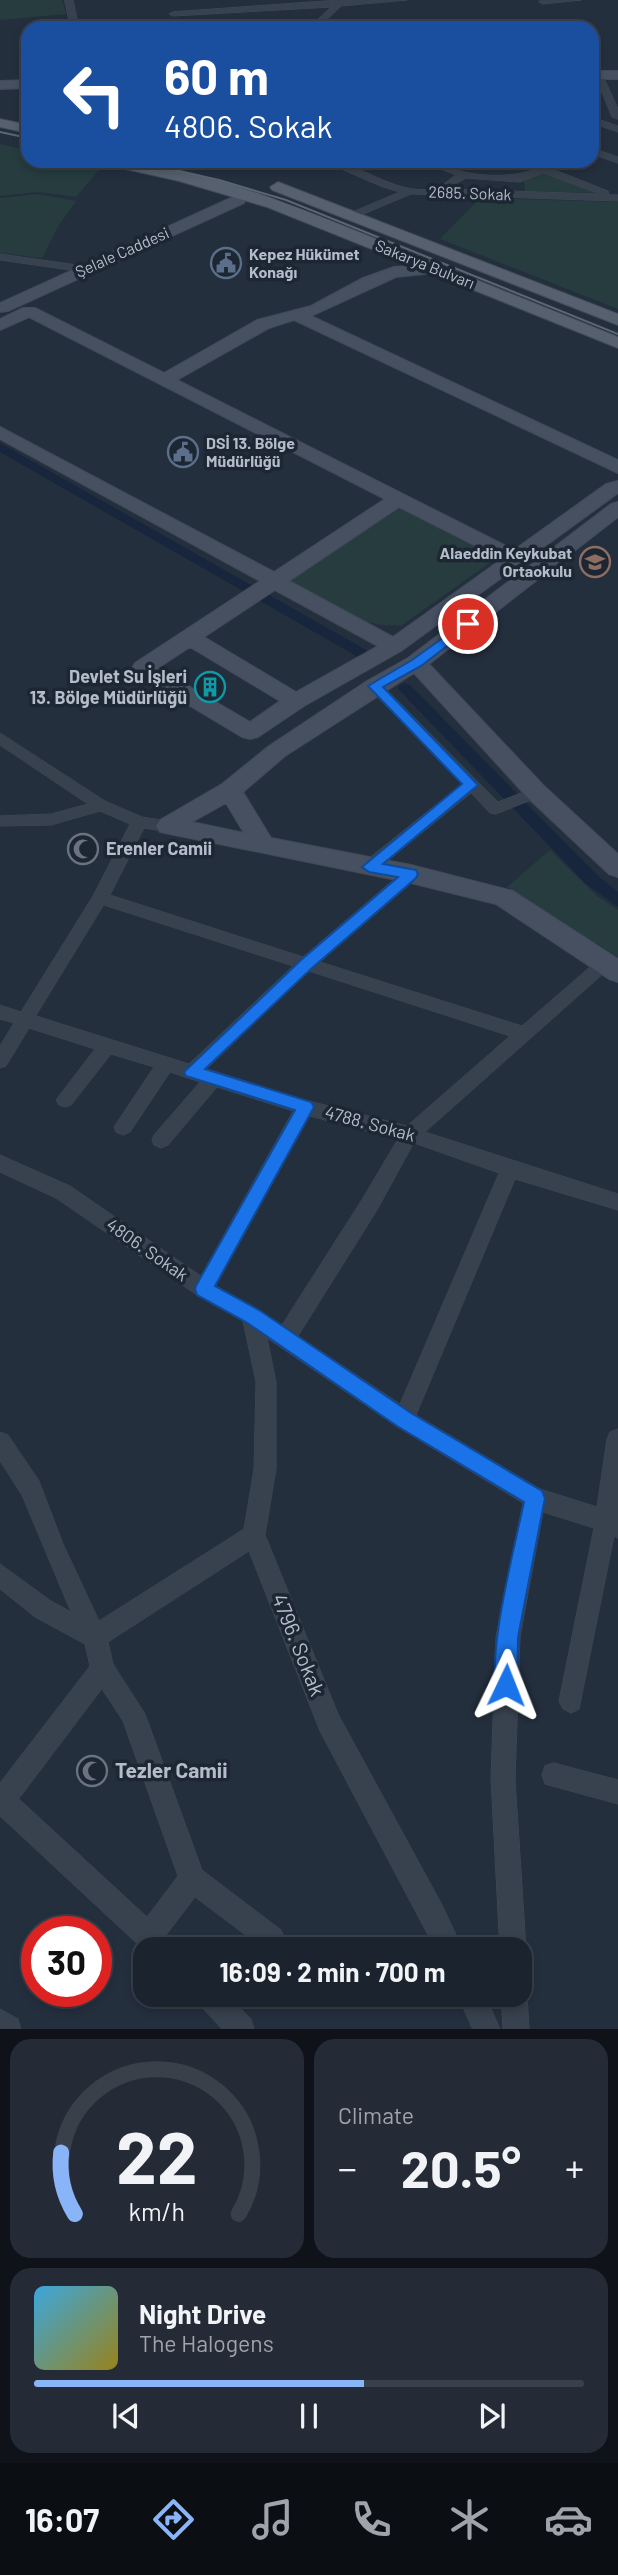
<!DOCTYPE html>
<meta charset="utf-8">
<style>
:root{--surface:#1b232e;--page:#242b36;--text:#f1f3f6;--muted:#a0a4aa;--line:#39404a;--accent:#8ab4f8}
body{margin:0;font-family:Barlow,sans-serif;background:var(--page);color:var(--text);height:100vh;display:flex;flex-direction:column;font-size:26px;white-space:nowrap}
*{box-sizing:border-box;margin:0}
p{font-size:23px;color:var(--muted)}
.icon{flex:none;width:38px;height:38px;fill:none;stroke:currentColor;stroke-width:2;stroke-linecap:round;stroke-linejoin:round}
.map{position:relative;height:2029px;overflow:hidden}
.drawer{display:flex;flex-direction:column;gap:10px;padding:10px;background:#0f1319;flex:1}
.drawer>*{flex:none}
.guide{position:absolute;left:21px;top:21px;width:578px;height:147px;border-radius:21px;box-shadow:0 4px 10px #0003,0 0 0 2px var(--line);background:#1a4fa0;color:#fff;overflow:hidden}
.speed{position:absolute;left:21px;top:1916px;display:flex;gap:14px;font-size:35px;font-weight:700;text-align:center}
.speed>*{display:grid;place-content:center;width:91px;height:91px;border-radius:50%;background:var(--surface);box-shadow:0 4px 10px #0003,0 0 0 2px var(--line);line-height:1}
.speed .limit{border:10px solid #d22;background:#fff;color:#111}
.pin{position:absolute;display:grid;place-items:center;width:60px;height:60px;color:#fff;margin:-30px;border:4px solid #fff;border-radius:50%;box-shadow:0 2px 7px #0007}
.me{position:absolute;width:77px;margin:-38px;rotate:2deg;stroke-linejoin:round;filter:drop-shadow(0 0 5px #0008)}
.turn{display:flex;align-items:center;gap:24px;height:147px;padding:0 28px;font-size:32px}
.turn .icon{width:91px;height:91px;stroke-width:2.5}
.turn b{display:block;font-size:49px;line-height:60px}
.big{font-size:52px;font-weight:700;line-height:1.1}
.drawer .tile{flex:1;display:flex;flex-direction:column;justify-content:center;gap:10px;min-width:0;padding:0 24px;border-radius:21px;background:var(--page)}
.drawer .dial{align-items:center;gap:0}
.dial svg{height:182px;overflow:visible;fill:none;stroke:var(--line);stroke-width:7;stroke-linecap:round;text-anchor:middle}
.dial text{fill:var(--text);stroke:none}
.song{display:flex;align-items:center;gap:21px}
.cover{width:84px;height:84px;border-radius:10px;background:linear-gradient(135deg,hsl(200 70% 55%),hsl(50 70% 35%))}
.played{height:7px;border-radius:4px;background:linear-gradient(90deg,var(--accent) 60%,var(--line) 60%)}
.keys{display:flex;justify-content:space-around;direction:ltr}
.heat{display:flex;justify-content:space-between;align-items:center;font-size:38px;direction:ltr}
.drawer .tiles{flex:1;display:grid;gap:10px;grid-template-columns:1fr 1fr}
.tile:last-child{grid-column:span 2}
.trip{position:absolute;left:133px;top:1937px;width:399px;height:70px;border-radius:21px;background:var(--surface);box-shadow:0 4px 10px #0003,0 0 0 2px var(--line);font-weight:700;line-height:70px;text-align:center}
.tabs{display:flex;height:112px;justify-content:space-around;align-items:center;background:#0b0e12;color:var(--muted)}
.tabs .icon{width:49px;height:49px}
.tabs .selected{color:var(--accent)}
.tabs b{font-size:32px;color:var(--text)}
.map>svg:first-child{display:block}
.green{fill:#263c3f}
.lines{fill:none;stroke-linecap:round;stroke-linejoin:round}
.canal{fill:#17263c;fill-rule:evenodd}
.street-casing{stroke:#414a57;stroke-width:1}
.secondary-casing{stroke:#414a57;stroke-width:2}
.primary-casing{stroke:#414a57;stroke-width:2}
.street{fill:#38414e;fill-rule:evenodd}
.secondary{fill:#465061;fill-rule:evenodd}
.primary{fill:#56606e;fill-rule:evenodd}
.tram{stroke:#5a6575;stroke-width:2}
.route{fill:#1a73e8;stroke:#114b97;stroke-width:2}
.labels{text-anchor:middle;stroke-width:7;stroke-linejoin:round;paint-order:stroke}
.far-street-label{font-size:16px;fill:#b4bcc9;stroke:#1d2633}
.far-poi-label{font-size:16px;font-weight:bold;fill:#b4bcc9;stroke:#1d2633;text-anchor:start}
.poi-label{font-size:18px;font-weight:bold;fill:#b4bcc9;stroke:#1d2633;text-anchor:end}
.street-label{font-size:18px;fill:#b4bcc9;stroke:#1d2633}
.near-street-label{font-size:21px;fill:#b4bcc9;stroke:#1d2633}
.near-poi-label{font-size:21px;font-weight:bold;fill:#b4bcc9;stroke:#1d2633;text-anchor:start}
</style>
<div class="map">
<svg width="618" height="2029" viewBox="0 0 618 2029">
<rect width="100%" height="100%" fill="#242f3e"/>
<path class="green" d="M0,0H62L66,14L0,20Z
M0,144L28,150V161H85L103,165L76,197L38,192L0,196Z
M545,172L599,193L525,191L524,181Z
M38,194L76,201L57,228L42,258L0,253V198Z
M486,198L618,202V309L440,239L477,201Z
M393,504L501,555L402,625C358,630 318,598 280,577Z
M550,850L597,896L618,910V957L507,887Z"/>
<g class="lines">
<path class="canal" d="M0,443L368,651L370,654L363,658L358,657L0,452Z
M405,683L410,685L598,876L618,892V907L586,884L400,691L398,688L400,685Z"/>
<g class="street-casing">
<path id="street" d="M65,0H73L79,28H71Z
M339,0H407L341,6L318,28H309L331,7L173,16L169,14L173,12Z
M541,0H581L543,4L539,2Z
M558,23L561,27L503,28L507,26Z
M600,75L604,78L618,109V119L612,117L596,78Z
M592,117L618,126V132L592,123Z
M592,148L618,157V163L592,154Z
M197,161H208L198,168L193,165Z
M323,161C361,161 392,195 432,189C440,188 449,180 456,175L421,161C438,161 449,168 464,172C487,177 514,177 536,169L518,161H532L608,191L609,195H618V201L411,194L354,218L350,217V213L400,192L383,187ZM544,173L600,194L447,189L466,178L519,182Z
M0,254L84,266L89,269L84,272L0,260Z
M375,681L380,683L498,802L536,787L544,792L541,796L496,814L490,813L471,793L375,871H363L361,867L363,863L462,784L370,689L368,686Z
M0,733L105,801L142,817L174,822L176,826L168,832L144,828L110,895L303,957L405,870H417L419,874L417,878L320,962L522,1026L599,959H611L614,964L425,1132L618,1194V1210L515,1179L416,1415L540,1489L597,1507L607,1439L610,1432L618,1429V1538L614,1536L579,1709L571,1713L563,1709L559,1701L594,1528L543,1512L520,1637L515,1779L526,1950L522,1959L520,1960V1950H500L491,1779L496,1637L523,1503L396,1426L267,1338L276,1382V1469L265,1535L338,1714L442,1905L463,1950H436L320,1731L249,1551L108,1642L113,1664L145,1714L202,1870L281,1930L285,1939L281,1948H263L195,1897L166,1935L177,1950L145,1951L0,1816V1783L90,1666L85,1644L35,1617L0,1589V1564L51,1601L71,1612L22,1495L0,1461V1432L8,1435L39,1481L63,1544L99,1621L244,1529L254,1469L256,1382L243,1321L197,1295L56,1198L0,1172V1155L70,1186L201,1276L293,1111L217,1087L168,1145L161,1148L154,1145L152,1140L154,1135L200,1082L170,1072L130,1132L123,1135L116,1132L114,1127L154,1067L111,1054L71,1105L65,1107L59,1105L56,1100L95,1049L29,1028L6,1066L0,1068V1046L14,1023L0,1019V1005L21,1012L93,896L130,824L100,811L51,825L0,826V816L51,814L88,804L0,745ZM104,905L293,966L189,1064L36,1016ZM309,971L510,1036L407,1126L305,1100L207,1069ZM310,1116L398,1139L363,1198L282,1325L216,1286ZM414,1143L499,1173L400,1404L298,1336L377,1210ZM102,1689L123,1721L178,1876L147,1917L19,1799Z
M554,1763L618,1780V1804L545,1784L542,1775L545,1766Z
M520,1984L523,1986L527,1995L529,2029H503L501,1995H520Z
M195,1995H227L251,2019L254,2029H222L199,2004Z
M458,1995H485L500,2029H473Z
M0,2009L18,2019L21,2029H0Z"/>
</g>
<g class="secondary-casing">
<path id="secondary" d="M592,71H618V79H592Z
M28,80V88L0,89V81Z
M242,190L249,194L244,203L8,311L0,312V303L233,197L237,191Z
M437,264L445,269L443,272L396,277L311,316L618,460V473L294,320L269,328L177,380L514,550L606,484L618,481V493L401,651L304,706L258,737L250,739L242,737L135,673L132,668L135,663L260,581L0,439V427L274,572L385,499L29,317L0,330V319L23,308H35L164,373L257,320L311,306L363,278L394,267ZM399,507L502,559L393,637L289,581ZM275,590L378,646L296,692L204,637ZM190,647L280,701L250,722L158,668Z
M618,502V517L429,664L544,786L618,854V877L609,874L528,798L414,673L285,756L243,792L271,838L411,865L513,891L618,959V982L609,979L496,904L411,883L160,832L156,826L160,820L222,784L269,746L367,681L408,658L611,504ZM226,803L244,833L192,822Z"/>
</g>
<g class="primary-casing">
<path id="primary" d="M0,119L28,125V133L0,127Z
M100,161C190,161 293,206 376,239C456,272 537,304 618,337V348L267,207L179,181L103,164Z
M278,182L618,314V325L272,190L270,187Z"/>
</g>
<use href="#street" class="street"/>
<use href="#secondary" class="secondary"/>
<use href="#primary" class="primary"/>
<path class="tram" d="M0,132L28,138
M134,161L219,180L286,200L618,334"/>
</g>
<path class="route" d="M468,620L473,621V626L421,666L383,687L478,785L383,864L416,870L418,874L416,878L312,968L205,1069L311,1102L314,1107L215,1286L259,1310L411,1413L542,1491L545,1498L518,1637L517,1685L514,1692L506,1695L498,1692C485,1660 516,1541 524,1502L397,1426L246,1322L197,1295L195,1289L197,1284L295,1110L186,1076L184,1072L301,960L398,877L369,872L362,867L462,784L368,686L412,660Z"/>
<defs>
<g id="civic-ring" transform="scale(1.575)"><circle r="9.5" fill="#1d2633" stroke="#5c6f8a" stroke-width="1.5"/><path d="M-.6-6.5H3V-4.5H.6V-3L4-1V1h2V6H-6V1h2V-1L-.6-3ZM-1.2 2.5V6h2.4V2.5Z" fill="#5c6f8a"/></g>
<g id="school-ring" transform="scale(1.575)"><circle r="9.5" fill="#1d2633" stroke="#8d6e63" stroke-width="1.5"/><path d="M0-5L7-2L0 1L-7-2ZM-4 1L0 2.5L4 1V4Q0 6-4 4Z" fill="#8d6e63"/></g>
<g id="building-ring" transform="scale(1.575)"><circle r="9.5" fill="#1d2633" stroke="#0f9aa8" stroke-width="1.5"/><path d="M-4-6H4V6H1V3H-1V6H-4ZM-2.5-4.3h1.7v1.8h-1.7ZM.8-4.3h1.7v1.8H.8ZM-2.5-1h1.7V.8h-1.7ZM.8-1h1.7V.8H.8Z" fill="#0f9aa8"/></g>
<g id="mosque-ring" transform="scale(1.575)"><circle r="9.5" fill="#1d2633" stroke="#6b7280" stroke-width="1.5"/><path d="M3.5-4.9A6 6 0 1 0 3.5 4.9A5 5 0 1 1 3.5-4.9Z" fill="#6b7280"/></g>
</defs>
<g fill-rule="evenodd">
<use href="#civic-ring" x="226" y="263"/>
<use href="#civic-ring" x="183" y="452"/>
<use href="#school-ring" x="595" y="562"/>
<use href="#building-ring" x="210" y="687"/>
<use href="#mosque-ring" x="83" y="849"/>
<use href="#mosque-ring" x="92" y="1771"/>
</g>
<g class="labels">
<g class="far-street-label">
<text transform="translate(470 193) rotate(2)" y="6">2685. Sokak</text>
<text transform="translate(122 252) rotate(-24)" y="6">Şelale Caddesi</text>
<text transform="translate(425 264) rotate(22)" y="6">Sakarya Bulvarı</text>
</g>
<g class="far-poi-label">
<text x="249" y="260">Kepez Hükümet<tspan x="249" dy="18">Konağı</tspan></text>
<text x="206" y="449">DSİ 13. Bölge<tspan x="206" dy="18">Müdürlüğü</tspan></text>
<text x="572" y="559" text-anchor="end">Alaeddin Keykubat<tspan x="572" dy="18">Ortaokulu</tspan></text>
</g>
<g class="poi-label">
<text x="187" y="683">Devlet Su İşleri<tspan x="187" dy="21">13. Bölge Müdürlüğü</tspan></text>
<text x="106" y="855" text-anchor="start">Erenler Camii</text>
</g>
<g class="street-label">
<text transform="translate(370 1124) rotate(15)" y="6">4788. Sokak</text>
<text transform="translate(147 1250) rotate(35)" y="6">4806. Sokak</text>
</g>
<g class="near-street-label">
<text transform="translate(298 1645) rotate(68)" y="7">4796. Sokak</text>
</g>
<g class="near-poi-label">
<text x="115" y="1778">Tezler Camii</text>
</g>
</g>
</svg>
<div class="speed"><div class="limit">30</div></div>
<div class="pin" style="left:468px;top:624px;background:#d93025"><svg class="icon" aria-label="arrive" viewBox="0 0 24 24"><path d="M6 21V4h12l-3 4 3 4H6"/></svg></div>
<svg class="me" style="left:506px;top:1685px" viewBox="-20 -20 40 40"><path d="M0-17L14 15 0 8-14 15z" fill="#1a73e8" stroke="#fff" stroke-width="4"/></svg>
<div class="trip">16:09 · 2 min · 700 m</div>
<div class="guide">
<div class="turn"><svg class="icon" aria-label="left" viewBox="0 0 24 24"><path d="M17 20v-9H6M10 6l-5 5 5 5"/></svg><div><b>60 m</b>4806. Sokak</div></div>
</div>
</div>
<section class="drawer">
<div class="tiles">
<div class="tile dial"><svg viewBox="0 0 100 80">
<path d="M14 69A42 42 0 1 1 86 69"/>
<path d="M14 69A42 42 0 0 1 8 42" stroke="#8ab4f8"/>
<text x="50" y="56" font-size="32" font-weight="700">22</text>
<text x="50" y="72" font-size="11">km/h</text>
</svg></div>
<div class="tile"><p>Climate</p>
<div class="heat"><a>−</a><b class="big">20.5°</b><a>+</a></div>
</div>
<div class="tile">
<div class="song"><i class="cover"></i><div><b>Night Drive</b><p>The Halogens</p></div></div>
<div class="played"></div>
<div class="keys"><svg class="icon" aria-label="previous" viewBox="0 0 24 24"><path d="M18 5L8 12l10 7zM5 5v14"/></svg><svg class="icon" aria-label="pause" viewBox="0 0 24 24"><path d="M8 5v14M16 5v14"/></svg><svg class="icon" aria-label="next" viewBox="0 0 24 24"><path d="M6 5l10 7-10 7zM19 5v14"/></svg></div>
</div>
</div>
</section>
<nav class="tabs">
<b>16:07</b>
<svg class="icon selected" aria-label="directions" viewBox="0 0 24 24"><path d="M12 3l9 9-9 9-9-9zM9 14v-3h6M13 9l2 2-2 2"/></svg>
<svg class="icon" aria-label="music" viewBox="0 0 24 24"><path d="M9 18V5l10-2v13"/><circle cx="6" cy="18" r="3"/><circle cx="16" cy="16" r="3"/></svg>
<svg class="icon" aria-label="phone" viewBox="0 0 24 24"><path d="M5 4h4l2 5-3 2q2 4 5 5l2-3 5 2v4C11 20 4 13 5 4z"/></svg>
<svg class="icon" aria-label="climate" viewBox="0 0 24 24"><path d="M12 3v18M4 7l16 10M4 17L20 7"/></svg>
<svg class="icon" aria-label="car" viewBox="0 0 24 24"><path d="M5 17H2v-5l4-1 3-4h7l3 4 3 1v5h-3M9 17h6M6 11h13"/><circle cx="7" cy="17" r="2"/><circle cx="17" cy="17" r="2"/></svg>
</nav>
